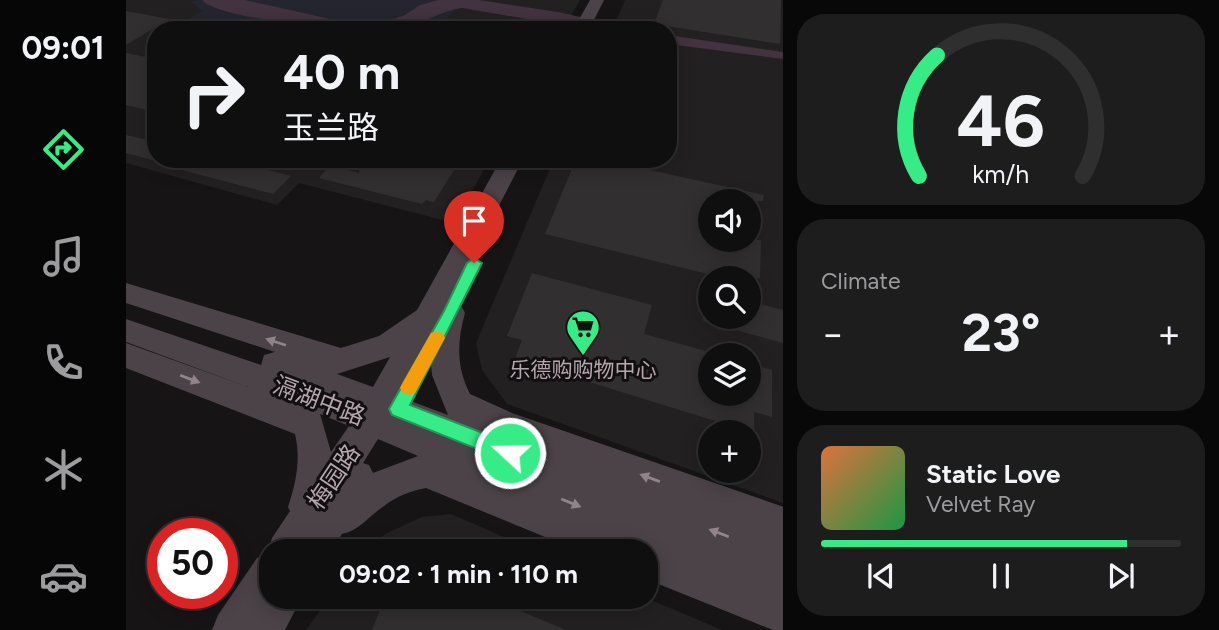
<!DOCTYPE html>
<meta charset="utf-8">
<style>
:root{--surface:#100f10;--page:#1e1d1e;--text:#f1f3f6;--muted:#9c9c9f;--line:#302f30;--accent:#36ec87}
body{margin:0;font-family:Figtree,"Noto Sans SC",sans-serif;background:var(--page);color:var(--text);height:100vh;display:flex;flex-direction:column;font-size:26px;white-space:nowrap}
*{box-sizing:border-box;margin:0}
p{font-size:23px;color:var(--muted)}
.icon{flex:none;width:38px;height:38px;fill:none;stroke:currentColor;stroke-width:2;stroke-linecap:round;stroke-linejoin:round}
.map{position:relative;flex:1;overflow:hidden}
.details{display:flex;flex-direction:column;gap:14px;padding:14px;background:#090809;width:436px}
.details>*{flex:none}
.guide{position:absolute;left:21px;top:21px;width:530px;height:147px;border-radius:28px;box-shadow:0 4px 18px #0003,0 0 0 2px var(--line);background:#100f10;color:var(--text);overflow:hidden}
.tools{position:absolute;left:572px;top:189px;display:grid;gap:14px}
.tools a{display:grid;place-items:center;width:63px;height:63px;border-radius:50%;background:var(--surface);box-shadow:0 4px 18px #0003,0 0 0 2px var(--line);font-size:35px}
.speed{position:absolute;left:21px;top:518px;display:flex;gap:14px;font-size:35px;font-weight:700;text-align:center}
.speed>*{display:grid;place-content:center;width:91px;height:91px;border-radius:50%;background:var(--surface);box-shadow:0 4px 18px #0003,0 0 0 2px var(--line);line-height:1}
.speed .limit{border:10px solid #d22;background:#fff;color:#111}
.pin{position:absolute;display:grid;place-items:center;width:60px;height:60px;color:#fff;margin:-72px -30px;border-radius:50% 50% 50% 0;rotate:-45deg;box-shadow:0 0 7px #0007}
.pin .icon{rotate:45deg}
.me{position:absolute;width:77px;margin:-38px;rotate:291deg;stroke-linejoin:round;filter:drop-shadow(0 0 5px #0008)}
.turn{display:flex;align-items:center;gap:24px;height:147px;padding:0 21px;font-size:32px}
.turn .icon{width:91px;height:91px;stroke-width:2.5}
.turn b{display:block;font-size:49px;line-height:60px}
.big{font-size:52px;font-weight:700;line-height:1.1}
.details .tile{flex:1;display:flex;flex-direction:column;justify-content:center;gap:10px;min-width:0;padding:0 24px;border-radius:28px;background:var(--page)}
.details .dial{align-items:center;gap:0}
.dial svg{height:182px;overflow:visible;fill:none;stroke:var(--line);stroke-width:7;stroke-linecap:round;text-anchor:middle}
.dial text{fill:var(--text);stroke:none}
.song{display:flex;align-items:center;gap:21px}
.cover{width:84px;height:84px;border-radius:10px;background:linear-gradient(135deg,hsl(20 70% 55%),hsl(140 70% 35%))}
.played{height:7px;border-radius:4px;background:linear-gradient(90deg,var(--accent) 85%,var(--line) 85%)}
.keys{display:flex;justify-content:space-around;direction:ltr}
.heat{display:flex;justify-content:space-between;align-items:center;font-size:38px;direction:ltr}
.trip{position:absolute;left:133px;top:539px;width:399px;height:70px;border-radius:28px;background:var(--surface);box-shadow:0 4px 18px #0003,0 0 0 2px var(--line);font-weight:700;line-height:70px;text-align:center}
main{display:flex;flex:1;min-height:0}
.dock{display:flex;flex-direction:column;width:126px;justify-content:space-around;align-items:center;background:#060606;color:var(--muted)}
.dock .icon{width:49px;height:49px}
.dock .active{color:var(--accent)}
.dock b{font-size:32px;color:var(--text)}
.map>svg:first-child{display:block}
.built{fill:#232021;fill-rule:evenodd}
.green{fill:#24252e}
.water{fill:#43323f}
.building{fill:#322f30}
.lines{fill:none;stroke-linecap:round;stroke-linejoin:round}
.secondary{fill:#4b4347;fill-rule:evenodd}
.oneway{fill:#91838a}
.route{fill:#36ec87;stroke:#239958;stroke-width:2}
.slow{fill:#f59e0b}
.labels{text-anchor:middle;stroke-width:6;stroke-linejoin:round;paint-order:stroke}
.poi-label{font-size:21px;fill:#b6a6ae;stroke:#110f10}
.near-street-label{font-size:24px;fill:#b6a6ae;stroke:#110f10}
</style>
<main>
<nav class="dock">
<b>09:01</b>
<svg class="icon active" aria-label="directions" viewBox="0 0 24 24"><path d="M12 3l9 9-9 9-9-9zM9 14v-3h6M13 9l2 2-2 2"/></svg>
<svg class="icon" aria-label="music" viewBox="0 0 24 24"><path d="M9 18V5l10-2v13"/><circle cx="6" cy="18" r="3"/><circle cx="16" cy="16" r="3"/></svg>
<svg class="icon" aria-label="phone" viewBox="0 0 24 24"><path d="M5 4h4l2 5-3 2q2 4 5 5l2-3 5 2v4C11 20 4 13 5 4z"/></svg>
<svg class="icon" aria-label="climate" viewBox="0 0 24 24"><path d="M12 3v18M4 7l16 10M4 17L20 7"/></svg>
<svg class="icon" aria-label="car" viewBox="0 0 24 24"><path d="M5 17H2v-5l4-1 3-4h7l3 4 3 1v5h-3M9 17h6M6 11h13"/><circle cx="7" cy="17" r="2"/><circle cx="17" cy="17" r="2"/></svg>
</nav>
<div class="map">
<svg width="658" height="630" viewBox="0 0 658 630">
<rect width="100%" height="100%" fill="#161415"/>
<path class="built" d="M0,0H454L437,30H30V159H364L328,223L173,183L151,205L0,163Z
M499,0H657V503L381,404L356,370L350,343L428,159H542V30H486ZM584,201H623V240H584ZM584,278H623V317H584ZM584,355H623V394H584ZM584,432H623V471H584Z
M325,514L411,551H241L259,534L296,517Z
M204,597H518L596,630H180Z"/>
<path class="green" d="M73,0H319L330,9L310,30H90L56,23L76,11L65,1Z"/>
<path class="water" d="M76,0H119L222,23L265,20L279,15L294,5L312,0H353L432,12L512,30H465L336,8C314,11 297,24 275,28C243,33 94,21 76,0Z
M542,35L657,52V59L543,44Z"/>
<path class="building" d="M537,0H655L654,44L528,24Z
M0,11L43,19L0,45Z
M0,53L30,59V112L0,105Z
M0,135L30,142V161L0,153Z
M33,159H100L165,176L147,194L33,164Z
M235,159H335L308,202L300,200L296,204L193,178L204,165L233,173Z
M450,159H473L638,195L637,201H584V240H635L634,278H598L419,234Z
M406,273L526,305L518,334L580,351L584,356V394H623V363L646,370V417L628,412V433L389,359L396,340L381,336Z
M623,301L657,310V343L577,321L578,317H623Z
M259,597H361L440,630H246Z"/>
<g class="lines">
<path class="secondary" d="M464,0H478L463,30H447Z
M375,159H397L323,303L335,305L339,313C331,342 330,366 344,394L386,413L658,507V630H647L520,579V551H453L300,488C284,491 271,496 258,506C244,515 233,531 216,534L205,551H145V597H176L159,630H86L92,615L131,558L141,554L146,538L164,511L162,507C170,483 175,459 169,434L0,368V343L122,387L0,342V319L135,365L138,355L149,352L0,303V283L215,348L253,336L291,310ZM303,342L306,375L322,415L274,397ZM264,357L247,387L211,374ZM194,414L223,426L205,452ZM252,439L292,456L247,473L243,465L237,463Z"/>
</g>
<defs><path id="oneway-solid" d="M-6-.8H1V-3.2L6.5 0L1 3.2V.8H-6Z" transform="scale(1.75)"/></defs>
<g class="oneway">
<use href="#oneway-solid" transform="translate(150 342) rotate(-162)"/>
<use href="#oneway-solid" transform="translate(64 379) rotate(21)"/>
<use href="#oneway-solid" transform="translate(524 478) rotate(-160)"/>
<use href="#oneway-solid" transform="translate(445 503) rotate(22)"/>
<use href="#oneway-solid" transform="translate(593 533) rotate(-159)"/>
</g>
<path class="route" d="M348,258L356,263L284,405L391,446L393,453L391,459L384,462L266,415L263,409L318,311L341,263Z"/>
<path class="slow" d="M311,331L317,333L319,338L289,393L283,395L277,393L274,388L277,382L305,333Z"/>
<defs>
<g id="supermarket-pin" transform="scale(1.75)"><path d="M0 17L-7.5 6A9.5 9.5 0 1 1 7.5 6Z" fill="#36ec87" stroke="#110f10"/><path d="M-6-5.5h2.5l.6 2H6L4.5 2H-2.5L-4.4-4H-6ZM-1.5 3.2a1.3 1.3 0 1 0 .1 0ZM3 3.2a1.3 1.3 0 1 0 .1 0Z" fill="#111"/></g>
</defs>
<g fill-rule="evenodd">
<use href="#supermarket-pin" x="457" y="327"/>
</g>
<g class="labels">
<g class="poi-label">
<text x="457" y="377">乐德购购物中心</text>
</g>
<g class="near-street-label">
<text transform="translate(193 401) rotate(21)" y="8">滆湖中路</text>
<text transform="translate(208 477) rotate(-56)" y="8">梅园路</text>
</g>
</g>
</svg>
<div class="tools">
<a><svg class="icon" aria-label="sound" viewBox="0 0 24 24"><path d="M4 9h4l5-4v14l-5-4H4zM17 9q2 3 0 6"/></svg></a>
<a><svg class="icon" aria-label="search" viewBox="0 0 24 24"><circle cx="10" cy="10" r="6"/><path d="M15 15l6 6"/></svg></a>
<a><svg class="icon" aria-label="layers" viewBox="0 0 24 24"><path d="M12 4l9 5-9 5-9-5zM3 14l9 5 9-5"/></svg></a>
<a>+</a>
</div>
<div class="speed"><div class="limit">50</div></div>
<div class="pin" style="left:348px;top:263px;background:#d93025"><svg class="icon" aria-label="arrive" viewBox="0 0 24 24"><path d="M6 21V4h12l-3 4 3 4H6"/></svg></div>
<svg class="me" style="left:384px;top:453px" viewBox="-20 -20 40 40"><circle r="17" fill="#36ec87" stroke="#fff" stroke-width="3"/><path d="M0-11L8 9 0 5-8 9z" fill="#fff"/></svg>
<div class="trip">09:02 · 1 min · 110 m</div>
<div class="guide">
<div class="turn"><svg class="icon" aria-label="right" viewBox="0 0 24 24"><path d="M7 20v-9h11M14 6l5 5-5 5"/></svg><div><b>40 m</b>玉兰路</div></div>
</div>
</div>
<section class="details">
<div class="tile dial"><svg viewBox="0 0 100 80">
<path d="M14 69A42 42 0 1 1 86 69"/>
<path d="M14 69A42 42 0 0 1 22 16" stroke="#36ec87"/>
<text x="50" y="56" font-size="32" font-weight="700">46</text>
<text x="50" y="72" font-size="11">km/h</text>
</svg></div>
<div class="tile"><p>Climate</p>
<div class="heat"><a>−</a><b class="big">23°</b><a>+</a></div>
</div>
<div class="tile">
<div class="song"><i class="cover"></i><div><b>Static Love</b><p>Velvet Ray</p></div></div>
<div class="played"></div>
<div class="keys"><svg class="icon" aria-label="previous" viewBox="0 0 24 24"><path d="M18 5L8 12l10 7zM5 5v14"/></svg><svg class="icon" aria-label="pause" viewBox="0 0 24 24"><path d="M8 5v14M16 5v14"/></svg><svg class="icon" aria-label="next" viewBox="0 0 24 24"><path d="M6 5l10 7-10 7zM19 5v14"/></svg></div>
</div>
</section>
</main>
